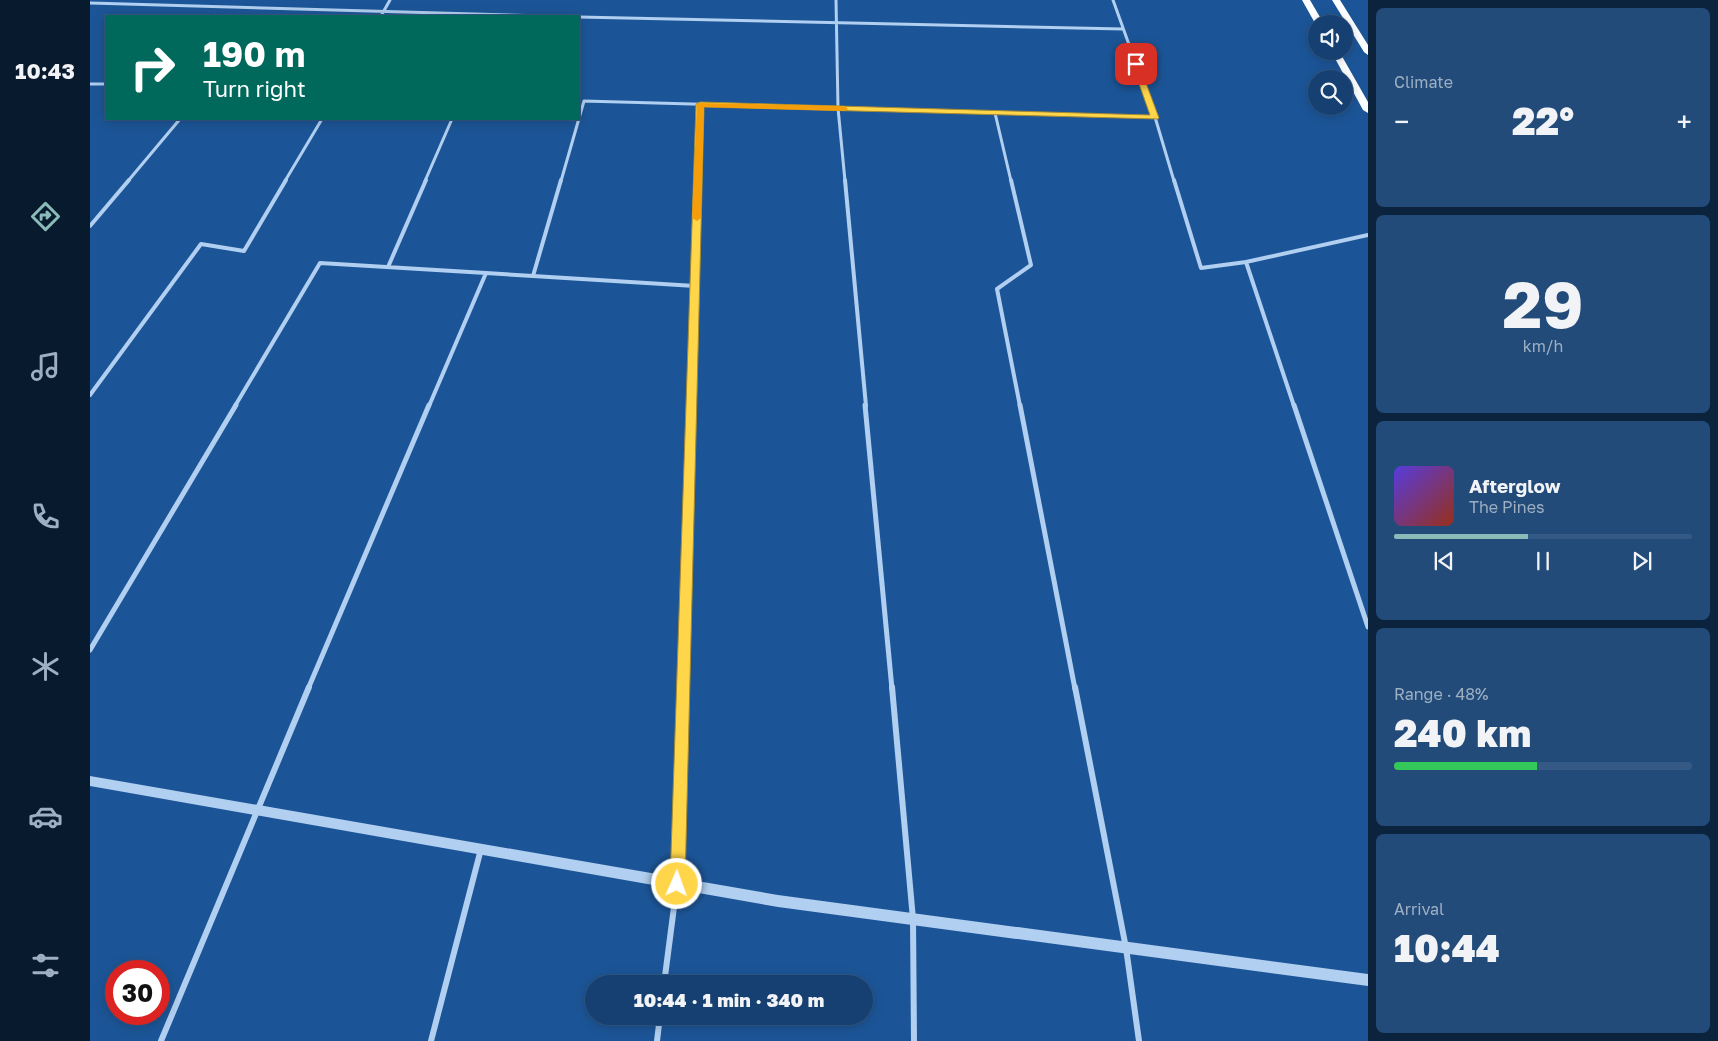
<!DOCTYPE html>
<meta charset="utf-8">
<style>
:root{--surface:#154071;--page:#224b79;--text:#f1f3f6;--muted:#9dafc3;--line:#345984;--accent:#8bbbb9}
body{margin:0;font-family:"Golos Text",sans-serif;background:var(--page);color:var(--text);height:100vh;display:flex;flex-direction:column;font-size:19px;white-space:nowrap}
*{box-sizing:border-box;margin:0}
p{font-size:16px;color:var(--muted)}
.icon{flex:none;width:28px;height:28px;fill:none;stroke:currentColor;stroke-width:2;stroke-linecap:round;stroke-linejoin:round}
.map{position:relative;flex:1;overflow:hidden}
.details{display:flex;flex-direction:column;gap:8px;padding:8px;background:#0c233e;width:350px}
.details>*{flex:none}
.hud{position:absolute;left:15px;top:15px;width:475px;height:105px;border-radius:0px;box-shadow:0 2px 12px #0003,0 0 0 1px var(--line);background:#00695c;color:#fff;overflow:hidden}
.tools{position:absolute;left:1218px;top:15px;display:grid;gap:10px}
.tools a{display:grid;place-items:center;width:45px;height:45px;border-radius:50%;background:var(--surface);box-shadow:0 2px 12px #0003,0 0 0 1px var(--line);font-size:25px}
.speed{position:absolute;left:15px;top:960px;display:flex;gap:10px;font-size:25px;font-weight:700;text-align:center}
.speed>*{display:grid;place-content:center;width:65px;height:65px;border-radius:50%;background:var(--surface);box-shadow:0 2px 12px #0003,0 0 0 1px var(--line);line-height:1}
.speed .limit{border:8px solid #d22;background:#fff;color:#111}
.pin{position:absolute;display:grid;place-items:center;width:42px;height:42px;color:#fff;margin:-21px;border-radius:10px;box-shadow:0 2px 8px #0006}
.me{position:absolute;width:55px;margin:-28px;rotate:2deg;stroke-linejoin:round;filter:drop-shadow(0 0 4px #0008)}
.turn{display:flex;align-items:center;gap:18px;height:105px;padding:0 15px;font-size:22px}
.turn .icon{width:65px;height:65px;stroke-width:2.5}
.turn b{display:block;font-size:35px;line-height:42px}
.big{font-size:38px;font-weight:800;line-height:1.1}
.details .card{flex:1;display:flex;flex-direction:column;justify-content:center;gap:8px;min-width:0;padding:0 18px;border-radius:8px;background:var(--page)}
.details .dial{align-items:center;gap:0}
.dial b{font-size:65px;line-height:1}
.song{display:flex;align-items:center;gap:15px}
.cover{width:60px;height:60px;border-radius:8px;background:linear-gradient(135deg,hsl(250 70% 55%),hsl(10 70% 35%))}
.played{height:5px;border-radius:2px;background:linear-gradient(90deg,var(--accent) 45%,var(--line) 45%)}
.keys{display:flex;justify-content:space-around;direction:ltr}
.heat{display:flex;justify-content:space-between;align-items:center;font-size:28px;direction:ltr}
.charge{height:8px;border-radius:4px;background:linear-gradient(90deg,#34c759 48%,var(--line) 0)}
.trip{position:absolute;left:495px;top:975px;width:288px;height:50px;border-radius:25px;background:var(--surface);box-shadow:0 2px 12px #0003,0 0 0 1px var(--line);font-weight:800;line-height:50px;text-align:center}
main{display:flex;flex:1;min-height:0}
.dock{display:flex;flex-direction:column;width:90px;justify-content:space-around;align-items:center;background:#081a2d;color:var(--muted)}
.dock .icon{width:35px;height:35px}
.dock .on{color:var(--accent)}
.dock b{font-size:22px;color:var(--text)}
.map>svg:first-child{display:block}
.lines{fill:none;stroke-linecap:round;stroke-linejoin:round}
.minor-far3{stroke:#b1cff0;stroke-width:3}
.minor-far2{stroke:#b1cff0;stroke-width:4}
.minor-far1{stroke:#b1cff0;stroke-width:5}
.minor{stroke:#b1cff0;stroke-width:6}
.tertiary{fill:#b1cff0;fill-rule:evenodd}
.trunk{fill:#fcfeff;fill-rule:evenodd}
.route{fill:#ffd54a;stroke:#a68a30}
.slow{fill:#f59e0b}
</style>
<main>
<nav class="dock">
<b>10:43</b>
<svg class="icon on" aria-label="directions" viewBox="0 0 24 24"><path d="M12 3l9 9-9 9-9-9zM9 14v-3h6M13 9l2 2-2 2"/></svg>
<svg class="icon" aria-label="music" viewBox="0 0 24 24"><path d="M9 18V5l10-2v13"/><circle cx="6" cy="18" r="3"/><circle cx="16" cy="16" r="3"/></svg>
<svg class="icon" aria-label="phone" viewBox="0 0 24 24"><path d="M5 4h4l2 5-3 2q2 4 5 5l2-3 5 2v4C11 20 4 13 5 4z"/></svg>
<svg class="icon" aria-label="climate" viewBox="0 0 24 24"><path d="M12 3v18M4 7l16 10M4 17L20 7"/></svg>
<svg class="icon" aria-label="car" viewBox="0 0 24 24"><path d="M5 17H2v-5l4-1 3-4h7l3 4 3 1v5h-3M9 17h6M6 11h13"/><circle cx="7" cy="17" r="2"/><circle cx="17" cy="17" r="2"/></svg>
<svg class="icon" aria-label="filters" viewBox="0 0 24 24"><path d="M4 7h16M4 17h16"/><circle cx="9" cy="7" r="2"/><circle cx="15" cy="17" r="2"/></svg>
</nav>
<div class="map">
<svg width="1278" height="1041" viewBox="0 0 1278 1041">
<rect width="100%" height="100%" fill="#1c5597"/>
<g class="lines">
<path class="minor-far3" d="M746,0L748,108L755,181
M0,3L454,16
M291,16L300,0
M489,17L1033,29
M0,84H16
M905,113L921,181
M1065,117L1084,181
M38,181L90,119
M195,181L232,119
M335,181L362,119
M471,181L494,101L1065,117L1023,0
M608,181L610,104"/>
<path class="minor-far2" d="M755,180L776,406
M921,180L941,265L907,289L930,406
M1084,180L1111,268L1156,262L1204,406
M0,226L39,180
M1156,262L1278,235
M298,267L336,180
M443,276L605,286
M0,395L111,244L154,251L196,180
M145,406L230,263L396,273
M339,406L396,273L443,276L471,180
M601,406L608,180"/>
<path class="minor-far1" d="M775,405L802,689
M930,405L985,689
M1204,405L1278,627
M0,650L146,405
M218,689L339,405
M593,689L601,405"/>
<path class="minor" d="M802,687L823,919L824,1041
M985,687L1036,948L1049,1041
M574,984L587,884L593,687
M71,1041L219,687
M341,1041L391,849
M567,1041L570,1016"/>
<path class="tertiary" d="M0,776L688,895L1278,974V986L688,907L0,786Z"/>
<path class="trunk" d="M1212,0H1220L1234,24L1226,25Z
M1242,0H1250L1278,45V55L1274,52Z
M1241,51H1249L1278,102V113L1273,110Z"/>
</g>
<path class="route" d="M1046,62L1049,64L1069,118L1068,119L614,107L595,884L592,889L587,891L582,889L580,884L606,104L610,102L1060,115L1042,64Z"/>
<path class="slow" d="M607,103L755,106L758,109L755,111L614,107L611,218L607,221L602,218Z"/>
</svg>
<div class="tools">
<a><svg class="icon" aria-label="sound" viewBox="0 0 24 24"><path d="M4 9h4l5-4v14l-5-4H4zM17 9q2 3 0 6"/></svg></a>
<a><svg class="icon" aria-label="search" viewBox="0 0 24 24"><circle cx="10" cy="10" r="6"/><path d="M15 15l6 6"/></svg></a>
</div>
<div class="speed"><div class="limit">30</div></div>
<div class="pin" style="left:1046px;top:64px;background:#d93025"><svg class="icon" aria-label="arrive" viewBox="0 0 24 24"><path d="M6 21V4h12l-3 4 3 4H6"/></svg></div>
<svg class="me" style="left:587px;top:884px" viewBox="-20 -20 40 40"><circle r="17" fill="#ffd54a" stroke="#fff" stroke-width="3"/><path d="M0-11L8 9 0 5-8 9z" fill="#fff"/></svg>
<div class="trip">10:44 · 1 min · 340 m</div>
<div class="hud">
<div class="turn"><svg class="icon" aria-label="right" viewBox="0 0 24 24"><path d="M7 20v-9h11M14 6l5 5-5 5"/></svg><div><b>190 m</b>Turn right</div></div>
</div>
</div>
<section class="details">
<div class="card"><p>Climate</p>
<div class="heat"><a>−</a><b class="big">22°</b><a>+</a></div>
</div>
<div class="card dial"><b>29</b><p>km/h</p></div>
<div class="card">
<div class="song"><i class="cover"></i><div><b>Afterglow</b><p>The Pines</p></div></div>
<div class="played"></div>
<div class="keys"><svg class="icon" aria-label="previous" viewBox="0 0 24 24"><path d="M18 5L8 12l10 7zM5 5v14"/></svg><svg class="icon" aria-label="pause" viewBox="0 0 24 24"><path d="M8 5v14M16 5v14"/></svg><svg class="icon" aria-label="next" viewBox="0 0 24 24"><path d="M6 5l10 7-10 7zM19 5v14"/></svg></div>
</div>
<div class="card"><p>Range · 48%</p><b class="big">240 km</b><div class="charge"></div></div>
<div class="card"><p>Arrival</p><b class="big">10:44</b></div>
</section>
</main>
